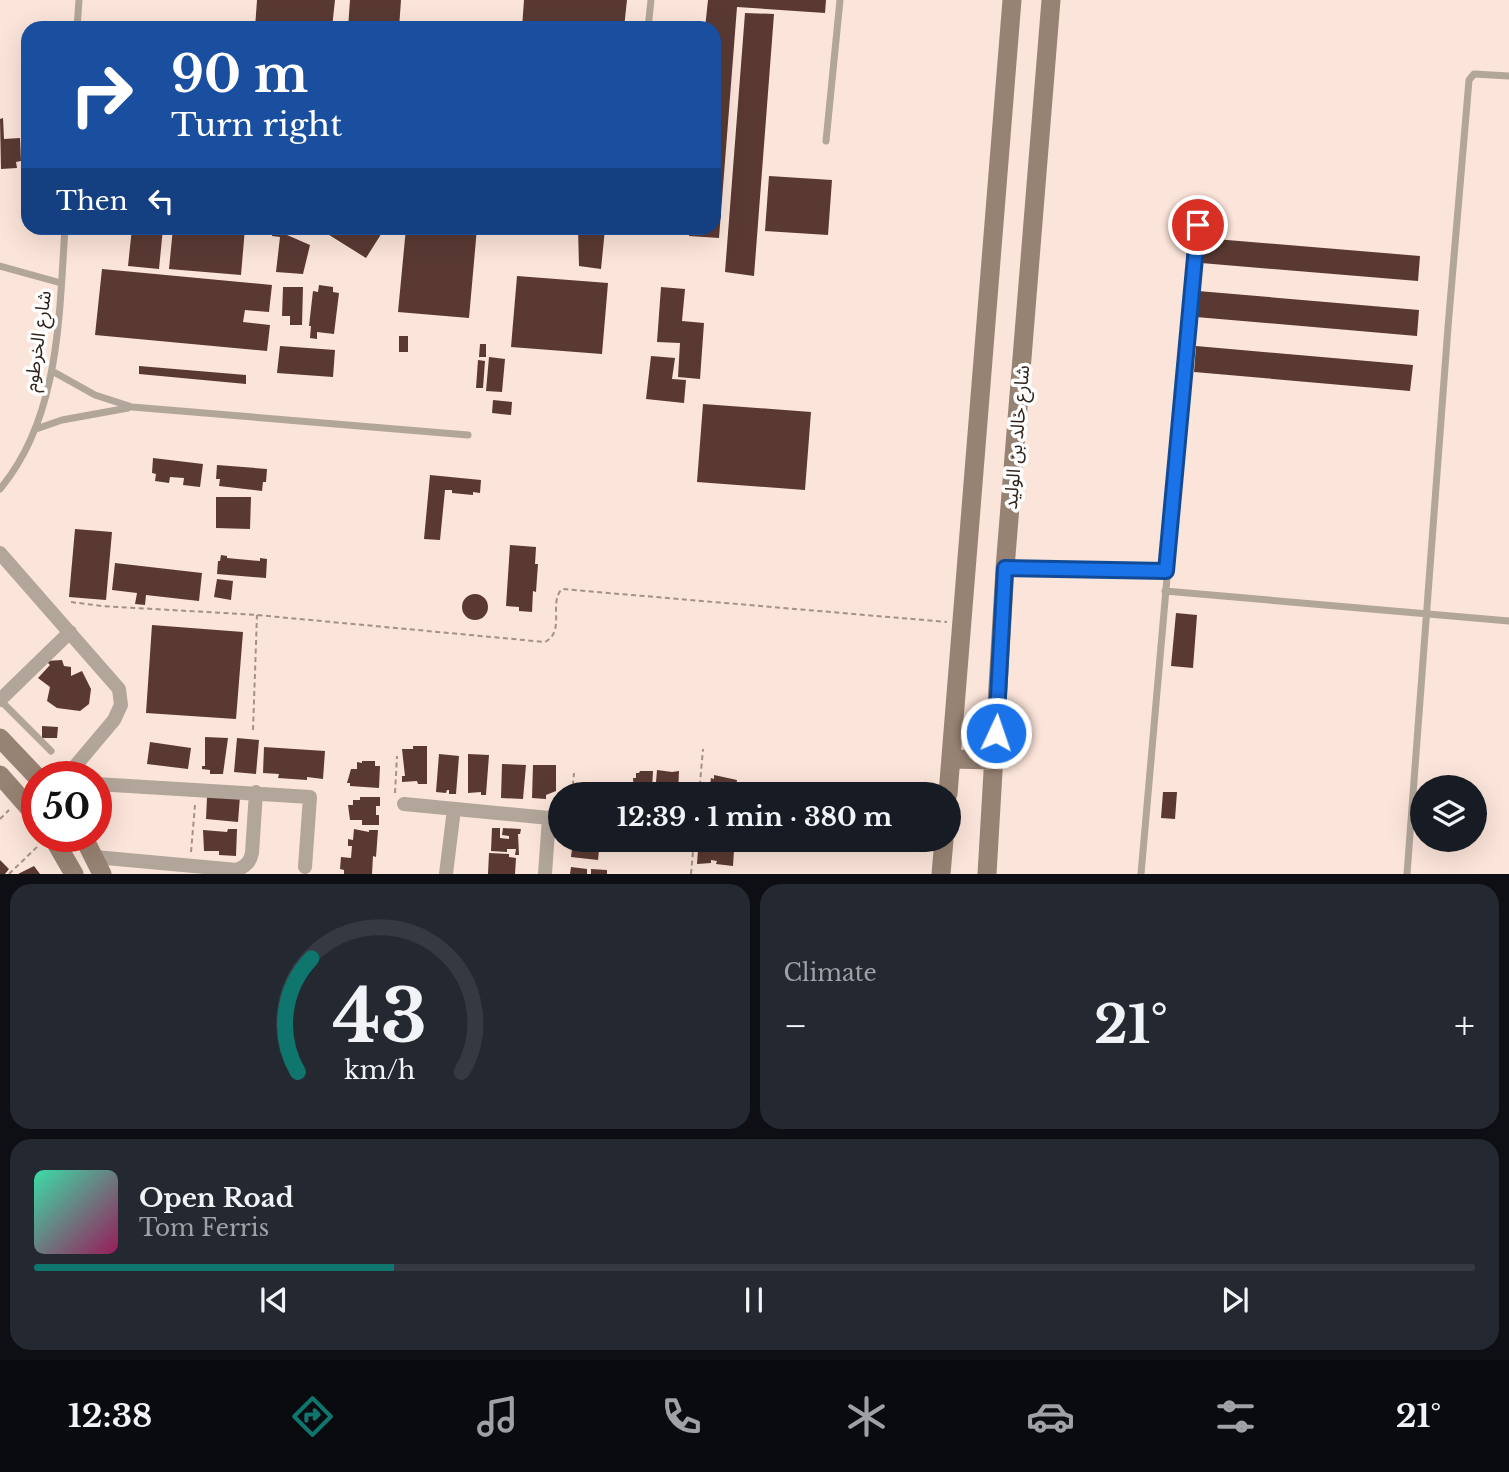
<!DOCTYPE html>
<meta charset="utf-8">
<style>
:root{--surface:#171b24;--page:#242831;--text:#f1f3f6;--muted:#9ea1a6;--line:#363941;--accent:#0f766e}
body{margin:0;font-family:"Libre Baskerville","Noto Sans Arabic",serif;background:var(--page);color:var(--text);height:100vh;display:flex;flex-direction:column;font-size:26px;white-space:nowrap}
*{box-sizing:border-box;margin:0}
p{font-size:23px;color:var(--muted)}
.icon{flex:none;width:38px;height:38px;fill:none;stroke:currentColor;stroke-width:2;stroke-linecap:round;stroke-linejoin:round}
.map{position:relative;height:874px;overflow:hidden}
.drawer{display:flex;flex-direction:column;gap:10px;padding:10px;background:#0d0f14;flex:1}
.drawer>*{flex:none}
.banner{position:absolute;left:21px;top:21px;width:700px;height:214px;border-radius:21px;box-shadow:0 7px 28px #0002;background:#1a4fa0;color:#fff;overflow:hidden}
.controls{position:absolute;left:1410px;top:775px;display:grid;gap:14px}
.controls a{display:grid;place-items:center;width:77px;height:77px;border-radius:50%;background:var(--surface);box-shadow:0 7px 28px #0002;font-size:35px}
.speed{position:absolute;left:21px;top:761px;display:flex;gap:14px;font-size:35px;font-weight:700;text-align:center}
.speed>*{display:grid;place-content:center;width:91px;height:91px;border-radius:50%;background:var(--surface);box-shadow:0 7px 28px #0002;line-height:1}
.speed .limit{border:10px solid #d22;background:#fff;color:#111}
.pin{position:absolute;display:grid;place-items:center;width:60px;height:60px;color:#fff;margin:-30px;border:4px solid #fff;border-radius:50%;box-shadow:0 2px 7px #0007}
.me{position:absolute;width:77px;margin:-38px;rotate:3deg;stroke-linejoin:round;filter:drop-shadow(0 0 5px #0008)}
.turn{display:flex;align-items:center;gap:24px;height:147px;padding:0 35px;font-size:32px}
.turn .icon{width:91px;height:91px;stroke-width:2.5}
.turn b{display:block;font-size:49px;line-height:60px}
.then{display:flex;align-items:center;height:66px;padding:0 35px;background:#0003;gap:14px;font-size:26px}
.big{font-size:52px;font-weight:800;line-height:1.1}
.drawer .widget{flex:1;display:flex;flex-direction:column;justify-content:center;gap:10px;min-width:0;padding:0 24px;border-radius:21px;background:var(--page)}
.drawer .dial{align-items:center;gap:0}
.dial svg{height:182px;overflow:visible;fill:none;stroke:var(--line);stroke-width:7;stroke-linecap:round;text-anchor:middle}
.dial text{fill:var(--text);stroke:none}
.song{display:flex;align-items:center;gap:21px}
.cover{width:84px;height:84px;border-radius:10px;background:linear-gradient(135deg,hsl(160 70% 55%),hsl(330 70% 35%))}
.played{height:7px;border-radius:4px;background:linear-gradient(90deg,var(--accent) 25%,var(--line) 25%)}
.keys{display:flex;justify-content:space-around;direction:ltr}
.heat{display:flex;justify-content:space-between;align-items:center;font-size:38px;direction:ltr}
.drawer .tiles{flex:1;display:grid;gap:10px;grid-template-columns:1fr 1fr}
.widget:last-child{grid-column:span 2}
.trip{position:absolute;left:548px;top:782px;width:413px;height:70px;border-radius:35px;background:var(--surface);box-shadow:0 7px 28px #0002;font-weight:800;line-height:70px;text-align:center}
.tabs{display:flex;height:112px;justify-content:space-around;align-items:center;background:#090b0e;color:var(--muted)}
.tabs .icon{width:49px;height:49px}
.tabs .on{color:var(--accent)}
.tabs b{font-size:32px;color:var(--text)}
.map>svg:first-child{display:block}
.building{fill:#5a3933}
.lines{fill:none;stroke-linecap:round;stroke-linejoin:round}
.path{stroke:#a49188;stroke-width:2;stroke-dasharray:5 3.5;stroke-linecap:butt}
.lane{stroke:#b2a59a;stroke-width:7}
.street{stroke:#b2a59a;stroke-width:14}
.secondary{stroke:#978373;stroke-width:19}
.route-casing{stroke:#114b97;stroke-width:18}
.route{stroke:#1a73e8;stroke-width:12}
.labels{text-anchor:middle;stroke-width:7;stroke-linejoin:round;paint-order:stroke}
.street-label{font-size:19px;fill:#30231c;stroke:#fff}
</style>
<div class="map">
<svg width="1509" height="874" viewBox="0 0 1509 874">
<rect width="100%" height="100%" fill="#fbe4d9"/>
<path class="building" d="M257,0H335L332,28H255Z
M350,0H401L399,28H348Z
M524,0H627L624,28H522Z
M708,0H826L825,13L737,7L719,238L689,236L690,228H714V28H705Z
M745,13L774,14L754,276L725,272Z
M3,118L4,139L20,138L21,161L16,162L17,168L1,169L0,119Z
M769,176L832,180L828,235L765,231Z
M132,228H163L159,269L128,266Z
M173,228H245L241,275L169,269Z
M318,228H385L366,258Z
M406,228H477L469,318L398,312Z
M578,228L605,229L601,269L579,266Z
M272,231H287V235L310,245L303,274L276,272L280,237L272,236Z
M1203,238L1420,256L1418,281L1201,263Z
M102,269L272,285L269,312L245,310L243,322L270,325L267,351L95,335Z
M517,276L608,283L602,354L511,347Z
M319,285L333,287V292L339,293L334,334L317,332V339L310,338L311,326H309L313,291L318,292Z
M283,287H303L302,325H290V316H282Z
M661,287L685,289L682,321L704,323L700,379L678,377L680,343L657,342Z
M1198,291L1419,310L1417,336L1196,317Z
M399,336H408V352H399Z
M480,344H486V357H479Z
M280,346L335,350L333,377L277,373Z
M1196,346L1413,365L1410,391L1194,372Z
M651,356L675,358L672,379L686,380L684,403L646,399Z
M489,357L505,359L502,392L486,391Z
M478,360L485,361L483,388H476Z
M139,366L246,375V384L139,374Z
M493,400L512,402L511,415L492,413Z
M703,404L811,412L805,490L697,482Z
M153,458L203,464L200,487L183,485L184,478L170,477L169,483L155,481L156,474L152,473Z
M217,465L267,469L266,482H263L262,491L219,486L220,479H216Z
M430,475L481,480L480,493L473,492V495L452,493V490H445L440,540L424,539Z
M216,497H251L250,529L216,528Z
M75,529L112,532L106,600L69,597Z
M510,545L536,547L535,564H538L536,592L533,591L532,612L519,611V607L506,606Z
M221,555L227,556V558L260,561V558L267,559L266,578L217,574L218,561H220Z
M115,563L202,573L199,601L146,595L145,605L135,604L137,593L112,590Z
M217,579L233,581L231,600L214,597Z
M462 607a13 13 0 1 1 26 0a13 13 0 1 1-26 0Z
M1176,613L1197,615L1193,668L1171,666Z
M152,625L243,632L236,719L146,713Z
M62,660L64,666L71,667V676L82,671L91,689L89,704L80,711L57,708L47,701L50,687L38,678L50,665L46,661Z
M42,726L58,727L57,738H42Z
M205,737L228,738L223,774H210V770L202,769V766H205Z
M237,738L259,740L256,774L234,772Z
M150,742L191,748L188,769L147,764Z
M413,746H427V784H418L417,781L402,782V776H405L402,749H413Z
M264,747L325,751L323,779L307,777V780L278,778L279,774L263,773Z
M439,754L459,756L456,794H449V790H447L446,793L436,792Z
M468,754L489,755L486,795H481V792L468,793Z
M362,761H375V766H380L379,788L350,786V783H347L351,769H357V762L362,763Z
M502,764L526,765L523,799L501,798Z
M533,765H556V791L546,795V799L532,798Z
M657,770L672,772L679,771L678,794H656V791H663V782H656Z
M640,771H653L652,790H647V792H652V794H634L633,778H636V773H639Z
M714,775L737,780L735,794H712L713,792H709L711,778L714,779Z
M1163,792H1177L1175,819L1161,818Z
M240,796L238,822L206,819L207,797Z
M360,797H380V806H376V815H379V825H362V820H350L348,805H353V800H360Z
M492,828H500V838L509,839V836L502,835L503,828L521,829L520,834H518L519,855H515L516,849H507V852L491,851Z
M228,829H237L236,856L219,855V851H204L203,830L227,832Z
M354,829L369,832V830H378L376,857L373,856L372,874H344V870L340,869L341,857L351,858L352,846H348V839L353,840Z
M573,840H600L598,860L571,857Z
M707,843L738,844V850H734L733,866L716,864L717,861L711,860V863L697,864L698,850H702L703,845H706Z
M489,853L509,854V857L516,858L515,874H488Z
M0,860L9,869L5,874H0Z
M34,866L40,874H18Z
M571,867L587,869V874H570Z
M591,869L607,870V874H591Z"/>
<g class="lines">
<path class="path" d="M71,602L102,606L257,615L545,642C566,631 548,603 562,589L947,622
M253,730L257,615
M395,793L397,756
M572,794L574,773
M626,794L627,785
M699,794L703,749
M0,819L9,810
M191,852L195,805
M9,874L39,845
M691,874L694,840"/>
<path class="lane" d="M77,28L79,0
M648,28L651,0
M826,141L840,0
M0,266L61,283
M52,371L95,395L132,407L468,435
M36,429L62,420L128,408
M0,489C60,417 59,316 65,228
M1006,568L1166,571
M1165,591L1509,621
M0,700L51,751
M1141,874L1198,225
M1407,874L1448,327L1469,80L1474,74L1509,76"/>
<path class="street" d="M0,553L119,689L121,705L114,720L66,777
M0,700L70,632
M96,784L310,797L305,867
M404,804L560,819
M95,857L237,870C246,866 250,862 252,853L256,792
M446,874L454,809
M545,874L549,818"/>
<path class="secondary" d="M0,738L37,777
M952,759L994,760
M0,775L37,817
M948,794L1012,0
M52,836L74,874
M83,836L102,874
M941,874L944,840
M987,874L1005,568L1051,0"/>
</g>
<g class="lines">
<g class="route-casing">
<path id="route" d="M996,733L1005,568L1166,571L1198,225"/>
</g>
<use href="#route" class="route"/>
</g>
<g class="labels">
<g class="street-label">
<text transform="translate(37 341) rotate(-82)" y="7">شارع الخرطوم</text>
<text transform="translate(1016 437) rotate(-85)" y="7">شارع خالد بن الوليد</text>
</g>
</g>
</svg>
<div class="controls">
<a><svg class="icon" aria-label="layers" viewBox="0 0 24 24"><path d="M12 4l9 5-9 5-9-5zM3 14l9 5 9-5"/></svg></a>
</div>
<div class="speed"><div class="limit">50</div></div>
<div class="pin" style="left:1198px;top:225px;background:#d93025"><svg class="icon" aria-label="arrive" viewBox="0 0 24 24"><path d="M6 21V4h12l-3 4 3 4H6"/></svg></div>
<svg class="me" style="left:996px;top:733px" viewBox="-20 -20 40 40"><circle r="17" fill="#1a73e8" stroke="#fff" stroke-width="3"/><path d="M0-11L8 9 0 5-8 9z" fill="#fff"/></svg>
<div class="trip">12:39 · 1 min · 380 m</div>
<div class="banner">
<div class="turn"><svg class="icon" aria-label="right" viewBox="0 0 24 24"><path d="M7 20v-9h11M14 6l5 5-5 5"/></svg><div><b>90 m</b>Turn right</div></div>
<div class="then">Then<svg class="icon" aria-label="left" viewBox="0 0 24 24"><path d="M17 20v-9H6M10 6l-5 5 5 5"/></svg></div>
</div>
</div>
<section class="drawer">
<div class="tiles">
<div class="widget dial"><svg viewBox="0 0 100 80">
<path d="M14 69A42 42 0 1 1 86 69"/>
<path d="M14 69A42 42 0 0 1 20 19" stroke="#0f766e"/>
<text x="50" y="56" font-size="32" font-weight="700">43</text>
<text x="50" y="72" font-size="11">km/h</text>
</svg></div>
<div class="widget"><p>Climate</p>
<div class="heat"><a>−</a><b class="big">21°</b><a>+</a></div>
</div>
<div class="widget">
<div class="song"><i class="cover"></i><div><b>Open Road</b><p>Tom Ferris</p></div></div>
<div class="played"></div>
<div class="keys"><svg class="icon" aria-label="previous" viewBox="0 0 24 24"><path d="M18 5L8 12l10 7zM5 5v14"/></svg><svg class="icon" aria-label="pause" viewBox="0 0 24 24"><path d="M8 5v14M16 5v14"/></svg><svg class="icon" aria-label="next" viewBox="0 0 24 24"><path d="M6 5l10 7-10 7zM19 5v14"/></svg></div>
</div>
</div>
</section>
<nav class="tabs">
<b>12:38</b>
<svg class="icon on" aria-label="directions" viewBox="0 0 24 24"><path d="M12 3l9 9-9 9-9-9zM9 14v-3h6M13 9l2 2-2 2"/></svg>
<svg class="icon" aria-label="music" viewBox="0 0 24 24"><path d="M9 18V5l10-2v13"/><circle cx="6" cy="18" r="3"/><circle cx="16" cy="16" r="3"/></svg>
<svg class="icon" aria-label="phone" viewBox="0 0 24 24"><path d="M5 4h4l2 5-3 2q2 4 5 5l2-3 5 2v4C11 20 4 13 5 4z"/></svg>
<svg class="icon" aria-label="climate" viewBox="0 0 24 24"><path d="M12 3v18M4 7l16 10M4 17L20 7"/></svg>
<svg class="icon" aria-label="car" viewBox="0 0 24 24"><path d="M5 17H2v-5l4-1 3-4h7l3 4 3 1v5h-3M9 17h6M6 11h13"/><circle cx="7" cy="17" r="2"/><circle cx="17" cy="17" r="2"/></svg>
<svg class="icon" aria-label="filters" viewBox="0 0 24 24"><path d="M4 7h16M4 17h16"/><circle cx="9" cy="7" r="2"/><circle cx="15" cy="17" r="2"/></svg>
<b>21°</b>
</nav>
